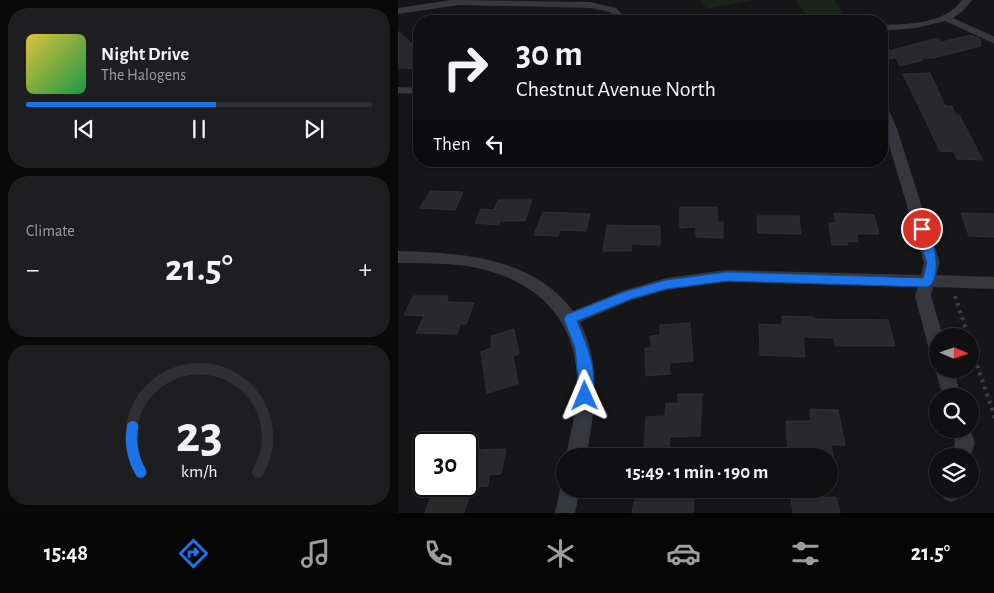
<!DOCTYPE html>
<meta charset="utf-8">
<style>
:root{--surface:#101012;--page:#1e1e20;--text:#f1f3f6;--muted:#9c9d9f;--line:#303032;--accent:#1a73e8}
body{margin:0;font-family:"Alegreya Sans",sans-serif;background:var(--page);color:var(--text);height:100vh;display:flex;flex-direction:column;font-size:19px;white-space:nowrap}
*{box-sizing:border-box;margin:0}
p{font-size:16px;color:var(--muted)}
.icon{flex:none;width:28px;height:28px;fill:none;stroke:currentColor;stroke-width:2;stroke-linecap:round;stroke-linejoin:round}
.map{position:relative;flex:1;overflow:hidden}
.side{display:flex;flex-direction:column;gap:8px;padding:8px;background:#09090a;width:398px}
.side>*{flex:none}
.top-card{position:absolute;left:15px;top:15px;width:475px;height:152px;border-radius:20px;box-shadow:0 1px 4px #0004,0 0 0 1px var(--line);background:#101012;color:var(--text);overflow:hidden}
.needle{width:32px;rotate:92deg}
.fabs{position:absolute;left:531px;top:328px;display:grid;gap:10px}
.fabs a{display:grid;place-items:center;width:50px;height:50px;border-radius:50%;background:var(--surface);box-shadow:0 1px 4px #0004,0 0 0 1px var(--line);font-size:25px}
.speed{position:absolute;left:15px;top:432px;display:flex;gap:10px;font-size:25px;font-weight:700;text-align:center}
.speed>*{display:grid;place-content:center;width:65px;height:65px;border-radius:50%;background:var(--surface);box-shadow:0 1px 4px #0004,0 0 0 1px var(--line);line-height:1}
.speed .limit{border:2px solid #111;border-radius:8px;background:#fff;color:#111}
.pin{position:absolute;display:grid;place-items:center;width:42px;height:42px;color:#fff;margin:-21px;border:2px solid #fff;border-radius:50%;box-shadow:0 1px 5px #0007}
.me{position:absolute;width:55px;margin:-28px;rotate:359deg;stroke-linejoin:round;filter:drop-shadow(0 0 4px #0008)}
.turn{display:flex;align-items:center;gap:18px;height:105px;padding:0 20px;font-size:22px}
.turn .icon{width:65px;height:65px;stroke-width:2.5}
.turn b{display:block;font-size:35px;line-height:42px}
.then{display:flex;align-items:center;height:48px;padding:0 20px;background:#0003;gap:10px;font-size:19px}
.big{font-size:38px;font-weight:700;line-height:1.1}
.side .card{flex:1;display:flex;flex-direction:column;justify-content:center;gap:8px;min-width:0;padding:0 18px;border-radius:20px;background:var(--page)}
.side .dial{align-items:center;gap:0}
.dial svg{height:130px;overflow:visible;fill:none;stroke:var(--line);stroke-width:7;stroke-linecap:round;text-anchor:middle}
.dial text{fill:var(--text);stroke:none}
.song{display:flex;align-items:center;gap:15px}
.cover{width:60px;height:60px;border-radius:8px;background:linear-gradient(135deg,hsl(50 70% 55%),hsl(140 70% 35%))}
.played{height:5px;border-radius:2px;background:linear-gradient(90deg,var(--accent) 55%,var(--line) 55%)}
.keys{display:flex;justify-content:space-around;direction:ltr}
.heat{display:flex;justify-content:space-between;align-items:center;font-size:28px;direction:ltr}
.trip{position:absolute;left:158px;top:448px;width:282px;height:50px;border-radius:25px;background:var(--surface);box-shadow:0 1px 4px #0004,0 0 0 1px var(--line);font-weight:700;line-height:50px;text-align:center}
.tab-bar{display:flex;height:80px;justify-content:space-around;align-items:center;background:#060607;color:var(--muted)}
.tab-bar .icon{width:35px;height:35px}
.tab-bar .active{color:var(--accent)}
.tab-bar b{font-size:22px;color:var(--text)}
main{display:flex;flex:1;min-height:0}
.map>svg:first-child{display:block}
.green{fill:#1c231d}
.building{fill:#29292c;stroke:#303034}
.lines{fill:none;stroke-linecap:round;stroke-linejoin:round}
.path{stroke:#3d3f44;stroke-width:4;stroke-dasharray:3 4.5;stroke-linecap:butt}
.minor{fill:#37383d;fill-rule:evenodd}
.route{fill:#1a73e8;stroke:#114b97}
</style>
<main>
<section class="side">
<div class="card">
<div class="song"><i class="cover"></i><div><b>Night Drive</b><p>The Halogens</p></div></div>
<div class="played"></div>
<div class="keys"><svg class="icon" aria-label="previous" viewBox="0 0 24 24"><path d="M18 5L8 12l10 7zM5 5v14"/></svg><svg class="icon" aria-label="pause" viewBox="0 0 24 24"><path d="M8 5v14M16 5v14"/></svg><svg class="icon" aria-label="next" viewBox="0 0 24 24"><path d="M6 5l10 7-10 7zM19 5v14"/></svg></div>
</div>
<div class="card"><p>Climate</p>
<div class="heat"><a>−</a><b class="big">21.5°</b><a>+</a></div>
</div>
<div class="card dial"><svg viewBox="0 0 100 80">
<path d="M14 69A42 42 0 1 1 86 69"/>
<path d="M14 69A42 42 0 0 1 9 41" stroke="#1a73e8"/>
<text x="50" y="56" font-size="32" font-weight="700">23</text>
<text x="50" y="72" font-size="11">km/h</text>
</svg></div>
</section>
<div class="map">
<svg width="597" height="513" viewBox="0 0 597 513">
<rect width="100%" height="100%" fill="#161618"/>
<path class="green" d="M302,0H356L309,9Z
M398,0H436L451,21H412Z"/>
<path class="building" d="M0,31L21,50V69L0,68Z
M573,35L582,39L583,46L535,58H524L525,60L502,66L498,58L484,59V53L540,38L544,42Z
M532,73L547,106H554L558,115H561L585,160L559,159L556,152L542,151L505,74Z
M32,191L65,192L57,210L22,208Z
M100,200H134L127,221H102L101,225L77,223L83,209L96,210Z
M282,207H319V222H325V238L298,237V227L282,228Z
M145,212L192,214L188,231L162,230L160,236L136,235Z
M436,213L476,215L481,234H459L460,242L449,241L450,245H434L431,223H438Z
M563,213L597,214V237L571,236Z
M359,216H401L403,234L360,233Z
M209,225L262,226V245L234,244L233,251H205Z
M15,296H50L49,302L76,303L68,324H62L59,334L18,333L26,316L6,315Z
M384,316L416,317V319L490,320L497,346H438L436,338L405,337L407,357L362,355L361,324L384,325Z
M292,323L295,361L271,363L272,374L248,376L247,348H254L252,336L262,335V325Z
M116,329L121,354L115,356L120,384L89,393L83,352L94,348L93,336Z
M280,394H304L302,436L272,437L271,449L246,450L248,417L267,416L268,403L280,404Z
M412,409L440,410L447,445H433L435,456H390L388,421H413Z
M108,449L103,474L91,475L90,486L74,487L66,513H27L36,486H69V450Z
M249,489H297L295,513H234L237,496H247Z
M438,497L442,513H395L393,498Z"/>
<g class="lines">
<path class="path" d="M557,296L570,336
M572,344L597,418"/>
<path class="minor" d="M53,0L192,2L218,8L231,21H221L212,12L192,8L61,5L0,14V8Z
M564,0H574L566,10L555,18L597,37V44L547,21L518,28L484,31V25C511,24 547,24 564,0Z
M0,87L21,88V94L0,93Z
M484,105L490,108L499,129L542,263L538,275L597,277V289L535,287L533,296L545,336H540V356L534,354L531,349L517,296L520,287L329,282L268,290L234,300L182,322C204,365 197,411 188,456H168C172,435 178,414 179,392C182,319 139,278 69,266C46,263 23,263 0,263V251C62,253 134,256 175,311L224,291L268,278L329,270L523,275L526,263L484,121Z
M540,364V369H555L563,396H545L537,369Z
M554,429H572L577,443L572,457L553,456L557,443Z
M166,481V489H182L177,513H157L162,489Z
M544,489H564L560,499L553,502L546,499Z"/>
</g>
<path class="route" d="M524,225C536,229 546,281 529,287L329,281L268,289L233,299L179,321C188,343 203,377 192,400L187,402L182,400L177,348L166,319L168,315L226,292L268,280L329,272L525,278L529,263L518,229Z"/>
</svg>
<div class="fabs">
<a><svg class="needle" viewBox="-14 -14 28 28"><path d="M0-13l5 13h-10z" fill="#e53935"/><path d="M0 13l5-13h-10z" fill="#9c9d9f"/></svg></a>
<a><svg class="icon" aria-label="search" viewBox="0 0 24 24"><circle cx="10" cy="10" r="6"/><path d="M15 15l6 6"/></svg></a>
<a><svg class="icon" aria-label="layers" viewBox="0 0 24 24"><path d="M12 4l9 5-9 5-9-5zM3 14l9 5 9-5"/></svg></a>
</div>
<div class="speed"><div class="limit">30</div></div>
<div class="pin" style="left:524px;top:229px;background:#d93025"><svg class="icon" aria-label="arrive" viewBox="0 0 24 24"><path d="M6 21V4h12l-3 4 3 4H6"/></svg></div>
<svg class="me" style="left:187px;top:396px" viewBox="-20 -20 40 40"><path d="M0-17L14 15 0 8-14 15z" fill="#1a73e8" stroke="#fff" stroke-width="4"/></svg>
<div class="trip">15:49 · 1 min · 190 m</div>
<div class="top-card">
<div class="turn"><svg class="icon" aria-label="right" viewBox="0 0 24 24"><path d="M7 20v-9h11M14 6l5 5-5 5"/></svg><div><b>30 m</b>Chestnut Avenue North</div></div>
<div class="then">Then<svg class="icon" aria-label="left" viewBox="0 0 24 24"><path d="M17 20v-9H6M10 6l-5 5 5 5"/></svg></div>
</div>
</div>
</main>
<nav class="tab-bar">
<b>15:48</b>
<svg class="icon active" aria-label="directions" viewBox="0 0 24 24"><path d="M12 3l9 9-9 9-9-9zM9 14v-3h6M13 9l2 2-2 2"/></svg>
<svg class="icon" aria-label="music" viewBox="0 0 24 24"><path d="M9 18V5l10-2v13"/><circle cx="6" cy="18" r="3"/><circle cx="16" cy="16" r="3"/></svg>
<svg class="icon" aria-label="phone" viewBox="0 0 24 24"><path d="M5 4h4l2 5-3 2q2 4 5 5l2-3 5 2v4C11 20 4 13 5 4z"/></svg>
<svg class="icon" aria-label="climate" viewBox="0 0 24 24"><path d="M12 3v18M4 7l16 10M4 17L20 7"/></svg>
<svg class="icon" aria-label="car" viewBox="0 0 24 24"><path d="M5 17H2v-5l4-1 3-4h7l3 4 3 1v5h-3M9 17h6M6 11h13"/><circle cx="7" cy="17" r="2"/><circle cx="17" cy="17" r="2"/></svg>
<svg class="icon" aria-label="filters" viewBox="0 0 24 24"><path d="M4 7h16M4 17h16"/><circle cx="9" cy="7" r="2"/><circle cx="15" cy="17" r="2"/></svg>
<b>21.5°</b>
</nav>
